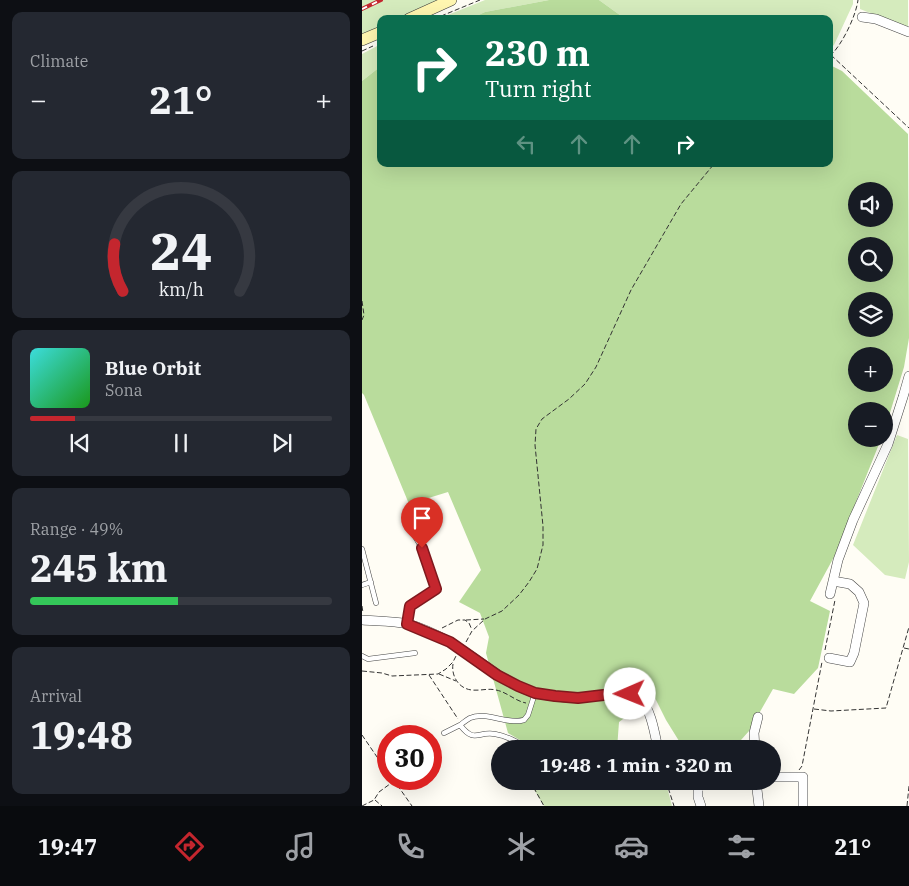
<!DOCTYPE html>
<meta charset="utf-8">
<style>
:root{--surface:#171b24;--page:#242831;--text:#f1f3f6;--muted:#9ea1a6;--line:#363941;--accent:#c4262e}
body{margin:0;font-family:"IBM Plex Serif",serif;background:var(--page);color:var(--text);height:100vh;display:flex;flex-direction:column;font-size:19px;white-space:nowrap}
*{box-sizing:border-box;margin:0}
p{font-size:16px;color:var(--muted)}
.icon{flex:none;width:28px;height:28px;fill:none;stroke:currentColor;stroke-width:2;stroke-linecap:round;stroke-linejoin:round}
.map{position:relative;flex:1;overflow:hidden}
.details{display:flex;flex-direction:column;gap:12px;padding:12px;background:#0d0f14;width:362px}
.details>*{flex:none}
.top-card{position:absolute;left:15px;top:15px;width:456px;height:152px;border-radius:10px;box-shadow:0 5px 20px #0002;background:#0b6e4f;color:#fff;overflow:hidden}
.controls{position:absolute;left:486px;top:182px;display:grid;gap:10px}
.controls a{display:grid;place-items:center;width:45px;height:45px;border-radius:50%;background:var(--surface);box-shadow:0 5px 20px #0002;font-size:25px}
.speed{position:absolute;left:15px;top:725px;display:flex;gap:10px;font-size:25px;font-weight:700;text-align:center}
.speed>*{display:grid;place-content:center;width:65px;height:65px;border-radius:50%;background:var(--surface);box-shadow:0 5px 20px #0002;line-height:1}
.speed .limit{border:8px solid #d22;background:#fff;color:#111}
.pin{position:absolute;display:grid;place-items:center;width:42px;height:42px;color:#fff;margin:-51px -21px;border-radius:50% 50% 50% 0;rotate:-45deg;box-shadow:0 0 5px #0007}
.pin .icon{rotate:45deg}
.me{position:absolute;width:55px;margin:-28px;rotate:269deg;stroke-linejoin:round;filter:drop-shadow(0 0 4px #0008)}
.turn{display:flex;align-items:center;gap:18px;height:105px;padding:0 25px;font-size:22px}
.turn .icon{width:65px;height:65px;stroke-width:2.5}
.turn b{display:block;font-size:35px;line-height:42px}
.lanes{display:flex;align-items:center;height:48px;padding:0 25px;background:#0003;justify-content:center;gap:25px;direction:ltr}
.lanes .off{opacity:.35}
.big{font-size:38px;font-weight:700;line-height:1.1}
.details .card{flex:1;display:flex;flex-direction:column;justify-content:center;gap:8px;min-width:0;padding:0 18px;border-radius:10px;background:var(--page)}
.details .dial{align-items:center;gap:0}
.dial svg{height:130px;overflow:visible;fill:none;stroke:var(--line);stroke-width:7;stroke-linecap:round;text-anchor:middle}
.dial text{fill:var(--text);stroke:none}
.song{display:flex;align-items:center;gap:15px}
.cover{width:60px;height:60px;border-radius:8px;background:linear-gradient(135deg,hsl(180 70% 55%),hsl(120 70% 35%))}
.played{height:5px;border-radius:2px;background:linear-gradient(90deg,var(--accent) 15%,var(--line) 15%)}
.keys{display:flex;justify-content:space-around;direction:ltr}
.heat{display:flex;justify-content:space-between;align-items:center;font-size:28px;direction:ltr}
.charge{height:8px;border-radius:4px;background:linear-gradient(90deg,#34c759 49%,var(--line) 0)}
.trip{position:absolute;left:129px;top:740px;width:290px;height:50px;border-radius:25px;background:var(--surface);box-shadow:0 5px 20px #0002;font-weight:700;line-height:50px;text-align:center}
.dock{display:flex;height:80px;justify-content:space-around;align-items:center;background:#090b0e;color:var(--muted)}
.dock .icon{width:35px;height:35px}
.dock .on{color:var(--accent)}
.dock b{font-size:22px;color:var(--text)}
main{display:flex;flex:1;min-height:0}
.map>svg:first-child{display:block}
.green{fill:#d5ebbd}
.forest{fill:#b9dc9c;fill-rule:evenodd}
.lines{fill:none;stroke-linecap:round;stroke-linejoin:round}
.service-casing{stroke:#444;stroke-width:5.5}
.minor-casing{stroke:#444;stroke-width:10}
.secondary-casing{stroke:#333;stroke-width:12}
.path{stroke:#333;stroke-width:1;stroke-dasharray:5 2.5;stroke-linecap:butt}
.service{stroke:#fff;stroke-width:4.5}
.minor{stroke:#fff;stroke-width:9}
.secondary{stroke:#fff6b0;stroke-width:11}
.rail-casing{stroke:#c4262e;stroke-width:4}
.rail{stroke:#fff;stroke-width:2;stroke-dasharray:5.5;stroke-linecap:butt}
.route-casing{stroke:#7f191e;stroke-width:12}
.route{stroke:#c4262e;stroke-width:9}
</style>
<main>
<section class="details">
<div class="card"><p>Climate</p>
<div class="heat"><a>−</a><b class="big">21°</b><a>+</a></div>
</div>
<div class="card dial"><svg viewBox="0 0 100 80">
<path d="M14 69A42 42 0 1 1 86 69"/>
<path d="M14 69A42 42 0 0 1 9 40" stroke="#c4262e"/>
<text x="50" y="56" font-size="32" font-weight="700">24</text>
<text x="50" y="72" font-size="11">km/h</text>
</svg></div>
<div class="card">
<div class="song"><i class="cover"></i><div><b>Blue Orbit</b><p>Sona</p></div></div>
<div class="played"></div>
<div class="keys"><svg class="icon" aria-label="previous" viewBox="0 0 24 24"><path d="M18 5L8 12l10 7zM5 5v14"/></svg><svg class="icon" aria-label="pause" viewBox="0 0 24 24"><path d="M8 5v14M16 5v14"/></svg><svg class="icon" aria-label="next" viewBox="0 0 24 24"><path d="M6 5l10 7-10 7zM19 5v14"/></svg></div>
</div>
<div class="card"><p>Range · 49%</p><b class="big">245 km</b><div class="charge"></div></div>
<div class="card"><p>Arrival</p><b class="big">19:48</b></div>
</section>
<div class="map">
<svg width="547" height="806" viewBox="0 0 547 806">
<rect width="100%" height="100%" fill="#fffdf5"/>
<path class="green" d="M0,0H78L35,19H19V26L0,34Z
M123,0H187L123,12L108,19H76Z
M237,0H491V4L472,45L468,48V19H266L262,18Z
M498,0H546V28L498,9Z
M19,44V66L0,81V54Z
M535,435L546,439L547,562L543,579L523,575L491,545Z
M169,781H284L305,787L310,806H182L168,783Z"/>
<path class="forest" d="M187,0H237L262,18L266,19H108L123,12Z
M468,65L480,71L546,134L547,338L542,367L523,429L522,411H495V439H519L472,557L448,601L468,611L456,668L432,694L411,689L387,731L371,749H322L304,720L292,696L257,722L255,749H173L146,733L124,653L127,637L118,613L97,602L119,570L86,492L47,504L2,395L0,393V81L19,66V164H468ZM495,191H522V219H495ZM495,246H522V274H495ZM495,301H522V329H495ZM495,356H522V384H495Z"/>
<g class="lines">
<g class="service-casing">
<path id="service" d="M45,523L60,548L74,589L48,606L45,624
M0,549L14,603
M0,585L9,582
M0,656L6,659L53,653
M82,733L98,725
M166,749C156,742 145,736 133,734C115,731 113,744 98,725C101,723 104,720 108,718C125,711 144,725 162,720L166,715L173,693"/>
</g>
<g class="minor-casing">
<path id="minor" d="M500,17L514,19L547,32
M468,594L476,560L491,520L526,444L541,397L547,376
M0,620C13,621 33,621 46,624C58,627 77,636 88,642C117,659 140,683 173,693C186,696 201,698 214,698C233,698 262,687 278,699C289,708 293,735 296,749
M467,658L488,662L492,653L502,603L497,592L488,584L471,581
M393,749L392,733L396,717
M410,777H441V806
M394,781L397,806
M339,806L336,797V787L342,784L365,781"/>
</g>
<g class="secondary-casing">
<path id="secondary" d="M47,19L89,0
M0,40L19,32"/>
</g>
<path class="path" d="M72,19L118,0
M0,51L11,46
M469,55L547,128
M468,56C480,45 494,16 496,0
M0,301L2,315L0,320
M0,606L1,613
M104,620L122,619
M80,628L96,620H103L107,623L110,630
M104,642L110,631L123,619L140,611L157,595L167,582L175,569L181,545V526L173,445L174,429L180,419L207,399L223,384L234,367L269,290L319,204L352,164
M542,648L547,649
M463,650L473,600
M91,664C89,676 97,689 110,690C118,691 126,688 134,690C145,692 153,701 164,703
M0,671L20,673L30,676L76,674L84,669L91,662L94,656
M77,674L94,681
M67,675L96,719
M452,709L469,711L524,708L547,627
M0,735L26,773
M437,770L440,766L460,662
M31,779L50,806
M168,781L182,806
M284,781L305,787
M304,781L312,806
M306,786L327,787
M13,800L20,806
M0,806L12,800L17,792L32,781
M545,806L547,786"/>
<use href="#service" class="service"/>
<use href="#minor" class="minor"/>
<use href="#secondary" class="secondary"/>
<g class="rail-casing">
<path id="rail" d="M0,9L19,0"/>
</g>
<use href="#rail" class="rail"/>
</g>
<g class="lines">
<g class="route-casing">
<path id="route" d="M60,548L74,589L48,606L45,624L88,642L135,675L156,686L173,693L193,696L216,698L250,694H268"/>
</g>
<use href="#route" class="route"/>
</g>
</svg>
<div class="controls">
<a><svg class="icon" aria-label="sound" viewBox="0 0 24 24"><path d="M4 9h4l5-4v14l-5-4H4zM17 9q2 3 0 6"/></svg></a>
<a><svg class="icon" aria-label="search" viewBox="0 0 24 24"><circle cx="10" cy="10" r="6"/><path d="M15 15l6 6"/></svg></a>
<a><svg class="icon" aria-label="layers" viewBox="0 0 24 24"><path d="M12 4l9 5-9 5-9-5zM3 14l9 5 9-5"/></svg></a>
<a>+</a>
<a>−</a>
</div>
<div class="speed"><div class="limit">30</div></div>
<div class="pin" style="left:60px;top:548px;background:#d93025"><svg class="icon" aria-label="arrive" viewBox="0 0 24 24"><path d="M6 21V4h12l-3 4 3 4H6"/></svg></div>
<svg class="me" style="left:268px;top:694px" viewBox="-20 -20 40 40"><circle r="19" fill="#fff"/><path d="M0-13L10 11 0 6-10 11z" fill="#c4262e"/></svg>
<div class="trip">19:48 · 1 min · 320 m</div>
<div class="top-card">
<div class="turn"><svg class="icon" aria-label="right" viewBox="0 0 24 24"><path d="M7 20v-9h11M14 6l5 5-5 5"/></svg><div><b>230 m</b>Turn right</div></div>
<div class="lanes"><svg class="icon off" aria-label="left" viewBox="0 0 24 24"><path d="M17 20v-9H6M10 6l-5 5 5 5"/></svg><svg class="icon off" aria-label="ahead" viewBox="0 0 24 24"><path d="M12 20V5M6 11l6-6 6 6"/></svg><svg class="icon off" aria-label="ahead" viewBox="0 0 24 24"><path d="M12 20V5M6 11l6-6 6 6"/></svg><svg class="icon" aria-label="right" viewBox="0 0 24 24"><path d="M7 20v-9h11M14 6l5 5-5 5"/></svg></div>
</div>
</div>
</main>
<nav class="dock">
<b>19:47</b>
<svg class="icon on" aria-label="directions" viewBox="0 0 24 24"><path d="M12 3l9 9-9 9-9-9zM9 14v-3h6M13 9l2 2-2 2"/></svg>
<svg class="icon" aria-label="music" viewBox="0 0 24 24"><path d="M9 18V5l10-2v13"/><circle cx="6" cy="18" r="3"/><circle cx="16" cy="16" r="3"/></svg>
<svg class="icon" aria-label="phone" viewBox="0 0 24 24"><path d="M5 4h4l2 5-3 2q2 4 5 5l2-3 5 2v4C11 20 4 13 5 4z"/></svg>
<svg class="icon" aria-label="climate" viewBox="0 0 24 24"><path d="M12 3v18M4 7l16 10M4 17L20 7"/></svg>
<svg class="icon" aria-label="car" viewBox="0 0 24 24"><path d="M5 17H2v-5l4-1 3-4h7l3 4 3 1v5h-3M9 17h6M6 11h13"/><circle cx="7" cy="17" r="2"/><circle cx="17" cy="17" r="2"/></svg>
<svg class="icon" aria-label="filters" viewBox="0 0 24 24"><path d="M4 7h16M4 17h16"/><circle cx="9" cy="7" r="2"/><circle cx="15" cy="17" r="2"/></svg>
<b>21°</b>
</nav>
